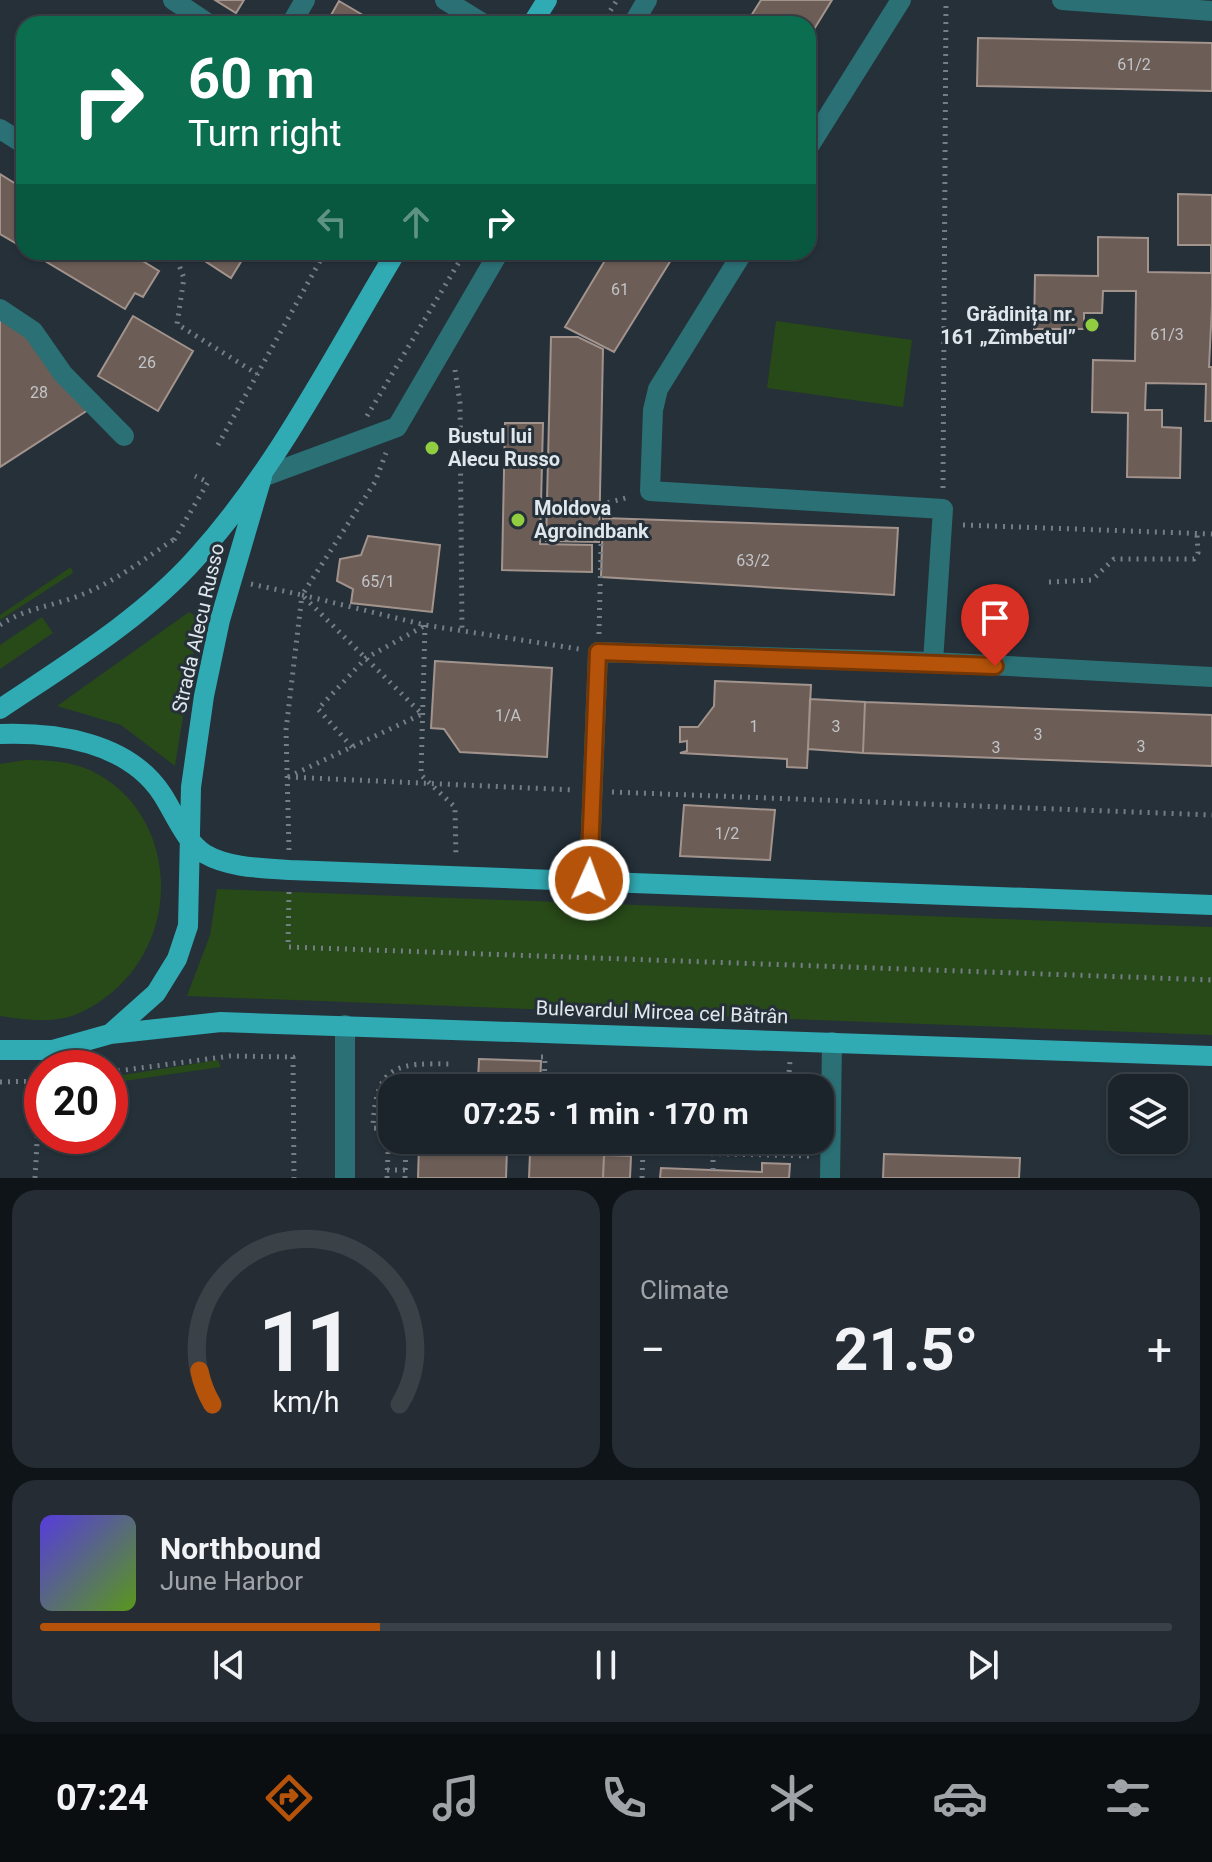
<!DOCTYPE html>
<meta charset="utf-8">
<style>
:root{--surface:#1c242b;--page:#252c33;--text:#f1f3f6;--muted:#a0a4a9;--line:#3a4147;--accent:#b45309}
body{margin:0;font-family:Roboto,sans-serif;background:var(--page);color:var(--text);height:100vh;display:flex;flex-direction:column;font-size:30px;white-space:nowrap}
*{box-sizing:border-box;margin:0}
p{font-size:26px;color:var(--muted)}
.icon{flex:none;width:44px;height:44px;fill:none;stroke:currentColor;stroke-width:2;stroke-linecap:round;stroke-linejoin:round}
.map{position:relative;height:1178px;overflow:hidden}
.side{display:flex;flex-direction:column;gap:12px;padding:12px;background:#0f1418;flex:1}
.side>*{flex:none}
.hud{position:absolute;left:16px;top:16px;width:800px;height:244px;border-radius:24px;box-shadow:0 2px 6px #0004,0 0 0 2px var(--line);background:#0b6e4f;color:#fff;overflow:hidden}
.buttons{position:absolute;left:1108px;top:1074px;display:grid;gap:16px}
.buttons a{display:grid;place-items:center;width:80px;height:80px;border-radius:16px;background:var(--surface);box-shadow:0 2px 6px #0004,0 0 0 2px var(--line);font-size:40px}
.speed{position:absolute;left:24px;top:1050px;display:flex;gap:16px;font-size:40px;font-weight:700;text-align:center}
.speed>*{display:grid;place-content:center;width:104px;height:104px;border-radius:50%;background:var(--surface);box-shadow:0 2px 6px #0004,0 0 0 2px var(--line);line-height:1}
.speed .limit{border:12px solid #d22;background:#fff;color:#111}
.pin{position:absolute;display:grid;place-items:center;width:68px;height:68px;color:#fff;margin:-82px -34px;border-radius:50% 50% 50% 0;rotate:-45deg;box-shadow:0 0 8px #0007}
.pin .icon{rotate:45deg}
.me{position:absolute;width:88px;margin:-44px;rotate:2deg;stroke-linejoin:round;filter:drop-shadow(0 0 6px #0008)}
.turn{display:flex;align-items:center;gap:28px;height:168px;padding:0 40px;font-size:36px}
.turn .icon{width:104px;height:104px;stroke-width:2.5}
.turn b{display:block;font-size:56px;line-height:68px}
.lanes{display:flex;align-items:center;height:76px;padding:0 40px;background:#0003;justify-content:center;gap:40px;direction:ltr}
.lanes .off{opacity:.35}
.big{font-size:60px;font-weight:700;line-height:1.1}
.side .card{flex:1;display:flex;flex-direction:column;justify-content:center;gap:12px;min-width:0;padding:0 28px;border-radius:24px;background:var(--page)}
.side .dial{align-items:center;gap:0}
.dial svg{height:208px;overflow:visible;fill:none;stroke:var(--line);stroke-width:7;stroke-linecap:round;text-anchor:middle}
.dial text{fill:var(--text);stroke:none}
.song{display:flex;align-items:center;gap:24px}
.cover{width:96px;height:96px;border-radius:12px;background:linear-gradient(135deg,hsl(250 70% 55%),hsl(90 70% 35%))}
.played{height:8px;border-radius:4px;background:linear-gradient(90deg,var(--accent) 30%,var(--line) 30%)}
.keys{display:flex;justify-content:space-around;direction:ltr}
.heat{display:flex;justify-content:space-between;align-items:center;font-size:44px;direction:ltr}
.side .tiles{flex:1;display:grid;gap:12px;grid-template-columns:1fr 1fr}
.card:last-child{grid-column:span 2}
.trip{position:absolute;left:378px;top:1074px;width:456px;height:80px;border-radius:24px;background:var(--surface);box-shadow:0 2px 6px #0004,0 0 0 2px var(--line);font-weight:700;line-height:80px;text-align:center}
.menu{display:flex;height:128px;justify-content:space-around;align-items:center;background:#0b0e11;color:var(--muted)}
.menu .icon{width:56px;height:56px}
.menu .selected{color:var(--accent)}
.menu b{font-size:36px;color:var(--text)}
.map>svg:first-child{display:block}
.green{fill:#284918}
.building{fill:#6c5d57;stroke:#a3938d;stroke-width:2}
.lines{fill:none;stroke-linecap:round;stroke-linejoin:round}
.path{stroke:#757e86;stroke-width:5;stroke-dasharray:2 6;stroke-linecap:butt}
.minor{stroke:#2a7075;stroke-width:20}
.major{stroke:#30abb4;stroke-width:20}
.route-casing{stroke:#753606;stroke-width:20}
.route{stroke:#b45309;stroke-width:14}
.poi-dot{fill:#90cd41;stroke:#253039;stroke-width:3}
.labels{text-anchor:middle;stroke-width:6;stroke-linejoin:round;paint-order:stroke}
.number-label{font-size:16px;fill:#c2c4c7}
.poi-label{font-size:20px;font-weight:bold;fill:#dfe6ec;stroke:#253039;text-anchor:start}
.street-label{font-size:20px;fill:#dfe6ec;stroke:#253039}
</style>
<div class="map">
<svg width="1212" height="1178" viewBox="0 0 1212 1178">
<rect width="100%" height="100%" fill="#253039"/>
<path class="green" d="M776,321L912,340L903,407L767,388Z
M71,567L73,573L0,620V615Z
M189,612L199,618L175,766L121,725L57,706Z
M42,617L53,633L0,669V645Z
M25,760C47,760 69,761 90,770C168,807 182,909 131,973C116,991 95,1008 72,1016C49,1023 24,1020 0,1016V764Z
M217,889L1212,927V1035L187,996L210,935Z
M218,1060L221,1067L110,1083V1077Z"/>
<path class="building" d="M215,0H244L236,13Z
M761,0H832L808,39V24H746Z
M339,1L378,24H326Z
M978,38L1212,43V91L977,86Z
M0,174L24,189V248L0,234Z
M1178,194L1212,195V306L1209,367H1212V421H1205L1206,384L1146,383L1145,410H1162V427L1181,428L1180,478L1127,477L1128,413L1092,412L1093,360L1135,361L1136,291H1103L1102,313H1084V329H1034L1035,275L1098,276V237L1148,238V272L1211,273V245H1178Z
M30,252H128L159,271L143,297L135,293L125,309Z
M191,252H247L231,278Z
M610,252H676L614,352L565,327Z
M0,316L40,343L88,410L0,467Z
M133,316L193,351L158,411L98,376Z
M551,337H578L603,349L599,542L546,541Z
M505,423H543L540,544L592,545V572L502,570Z
M603,518L898,528L894,595L601,577Z
M368,536L440,545L432,612L351,603L353,589L337,581L340,559L361,555Z
M435,661L552,668L547,757L460,752L444,729L431,728Z
M715,681L811,685L807,768L787,767V759L680,753L687,751V741L680,742V727H698L714,706Z
M810,699L865,702L863,753L808,749Z
M865,702L1212,715V766L863,753Z
M684,805L775,810L770,860L680,856Z
M479,1059L541,1061L540,1088H500L497,1081L478,1080Z
M462,1084L495,1085L494,1088H462Z
M419,1145L507,1149L506,1178H418Z
M530,1153L604,1155L603,1178H529Z
M884,1154L1020,1158L1019,1178H883Z
M604,1155L631,1156L630,1178H603Z
M762,1163L790,1164L789,1178H660L661,1168L762,1172Z"/>
<g class="lines">
<path class="path" d="M602,24L617,0
M174,252L184,278L177,324L257,374
M455,370L460,403L462,632
M367,416L465,252
M218,445L325,252
M943,488L946,0
M963,525L1212,534
M174,540L208,482L195,476
M1049,582L1092,580L1114,559H1194L1198,553L1197,534
M251,584L302,595L375,482L386,453
M0,625C22,610 46,607 70,599C109,586 140,562 173,540
M425,625L421,775L455,807L456,857
M599,634L602,504L630,497
M352,747L318,709L366,658L424,626
M288,777L574,790
M288,777L422,714L304,597
M612,792L1212,815
M289,850L286,730L302,595L425,625L579,649
M289,892L288,947L1212,980
M541,1057H545L544,1088
M110,1072L230,1056L293,1057L294,1178
M0,1082L42,1081
M788,1088L790,1061
M392,1129L373,1128C375,1064 397,1063 452,1064
M627,1140L643,1152L810,1156
M785,1156L786,1140
M387,1170H406
M713,1170V1154
M35,1178L38,1125
M387,1178L389,1128
M405,1178L406,1140
M642,1178L643,1152"/>
<path class="minor" d="M173,0L209,24
M445,0L484,24
M1062,0L1212,11
M291,24L305,0
M633,24L647,0
M0,129L24,144
M808,148L901,0
M0,309L33,331L63,374L124,436
M262,477L397,427L499,252
M933,662L1212,677
M589,880L598,652L933,662L943,509L650,491L653,410L658,389L743,252
M345,1178V1025
M830,1178L832,1042"/>
<path class="major" d="M532,24L547,0
M0,709C67,664 143,618 197,557C278,467 333,356 396,252
M0,734C56,732 128,742 162,794C174,812 185,842 205,854C229,868 263,868 290,870L1212,905
M110,1034L221,1022L1212,1056
M0,1050H53L110,1034L156,993L177,959L188,926L191,787L204,696L220,620L262,477"/>
</g>
<g class="lines">
<g class="route-casing">
<path id="route" d="M589,880L598,652L995,666"/>
</g>
<use href="#route" class="route"/>
</g>
<g class="poi-dot">
<circle cx="1092" cy="325" r="8"/>
<circle cx="432" cy="448" r="8"/>
<circle cx="518" cy="520" r="8"/>
</g>
<g class="labels">
<g class="number-label">
<text x="1134" y="70">61/2</text>
<text x="620" y="295">61</text>
<text x="1167" y="340">61/3</text>
<text x="147" y="368">26</text>
<text x="39" y="398">28</text>
<text x="753" y="566">63/2</text>
<text x="378" y="587">65/1</text>
<text x="508" y="721">1/A</text>
<text x="754" y="732">1</text>
<text x="836" y="732">3</text>
<text x="1038" y="740">3</text>
<text x="1141" y="752">3</text>
<text x="996" y="753">3</text>
<text x="727" y="839">1/2</text>
</g>
<g class="poi-label">
<text x="1076" y="321" text-anchor="end">Grădinița nr.<tspan x="1076" dy="23">161 „Zîmbetul”</tspan></text>
<text x="448" y="443">Bustul lui<tspan x="448" dy="23">Alecu Russo</tspan></text>
<text x="534" y="515">Moldova<tspan x="534" dy="23">Agroindbank</tspan></text>
</g>
<g class="street-label">
<text transform="translate(198 628) rotate(-77)" y="7">Strada Alecu Russo</text>
<text transform="translate(662 1012) rotate(2)" y="7">Bulevardul Mircea cel Bătrân</text>
</g>
</g>
</svg>
<div class="buttons">
<a><svg class="icon" aria-label="layers" viewBox="0 0 24 24"><path d="M12 4l9 5-9 5-9-5zM3 14l9 5 9-5"/></svg></a>
</div>
<div class="speed"><div class="limit">20</div></div>
<div class="pin" style="left:995px;top:666px;background:#d93025"><svg class="icon" aria-label="arrive" viewBox="0 0 24 24"><path d="M6 21V4h12l-3 4 3 4H6"/></svg></div>
<svg class="me" style="left:589px;top:880px" viewBox="-20 -20 40 40"><circle r="17" fill="#b45309" stroke="#fff" stroke-width="3"/><path d="M0-11L8 9 0 5-8 9z" fill="#fff"/></svg>
<div class="trip">07:25 · 1 min · 170 m</div>
<div class="hud">
<div class="turn"><svg class="icon" aria-label="right" viewBox="0 0 24 24"><path d="M7 20v-9h11M14 6l5 5-5 5"/></svg><div><b>60 m</b>Turn right</div></div>
<div class="lanes"><svg class="icon off" aria-label="left" viewBox="0 0 24 24"><path d="M17 20v-9H6M10 6l-5 5 5 5"/></svg><svg class="icon off" aria-label="ahead" viewBox="0 0 24 24"><path d="M12 20V5M6 11l6-6 6 6"/></svg><svg class="icon" aria-label="right" viewBox="0 0 24 24"><path d="M7 20v-9h11M14 6l5 5-5 5"/></svg></div>
</div>
</div>
<section class="side">
<div class="tiles">
<div class="card dial"><svg viewBox="0 0 100 80">
<path d="M14 69A42 42 0 1 1 86 69"/>
<path d="M14 69A42 42 0 0 1 9 56" stroke="#b45309"/>
<text x="50" y="56" font-size="32" font-weight="700">11</text>
<text x="50" y="72" font-size="11">km/h</text>
</svg></div>
<div class="card"><p>Climate</p>
<div class="heat"><a>−</a><b class="big">21.5°</b><a>+</a></div>
</div>
<div class="card">
<div class="song"><i class="cover"></i><div><b>Northbound</b><p>June Harbor</p></div></div>
<div class="played"></div>
<div class="keys"><svg class="icon" aria-label="previous" viewBox="0 0 24 24"><path d="M18 5L8 12l10 7zM5 5v14"/></svg><svg class="icon" aria-label="pause" viewBox="0 0 24 24"><path d="M8 5v14M16 5v14"/></svg><svg class="icon" aria-label="next" viewBox="0 0 24 24"><path d="M6 5l10 7-10 7zM19 5v14"/></svg></div>
</div>
</div>
</section>
<nav class="menu">
<b>07:24</b>
<svg class="icon selected" aria-label="directions" viewBox="0 0 24 24"><path d="M12 3l9 9-9 9-9-9zM9 14v-3h6M13 9l2 2-2 2"/></svg>
<svg class="icon" aria-label="music" viewBox="0 0 24 24"><path d="M9 18V5l10-2v13"/><circle cx="6" cy="18" r="3"/><circle cx="16" cy="16" r="3"/></svg>
<svg class="icon" aria-label="phone" viewBox="0 0 24 24"><path d="M5 4h4l2 5-3 2q2 4 5 5l2-3 5 2v4C11 20 4 13 5 4z"/></svg>
<svg class="icon" aria-label="climate" viewBox="0 0 24 24"><path d="M12 3v18M4 7l16 10M4 17L20 7"/></svg>
<svg class="icon" aria-label="car" viewBox="0 0 24 24"><path d="M5 17H2v-5l4-1 3-4h7l3 4 3 1v5h-3M9 17h6M6 11h13"/><circle cx="7" cy="17" r="2"/><circle cx="17" cy="17" r="2"/></svg>
<svg class="icon" aria-label="filters" viewBox="0 0 24 24"><path d="M4 7h16M4 17h16"/><circle cx="9" cy="7" r="2"/><circle cx="15" cy="17" r="2"/></svg>
</nav>
